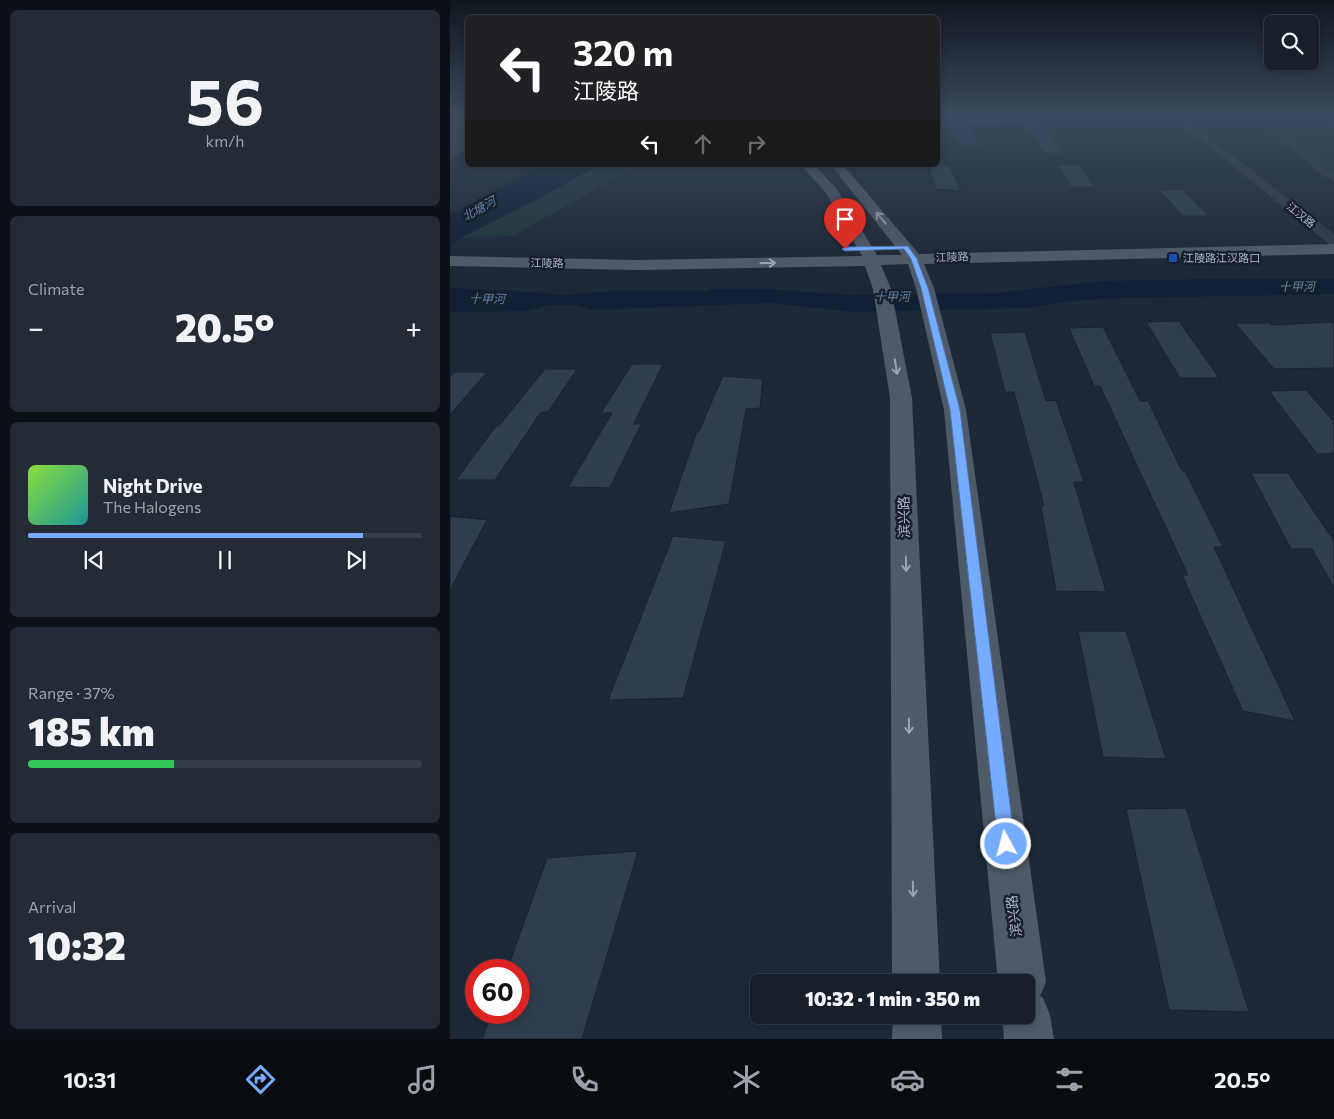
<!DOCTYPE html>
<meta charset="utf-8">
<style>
:root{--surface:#161f2a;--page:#232c36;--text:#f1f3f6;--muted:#9ea2a8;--line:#353d47;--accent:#76acff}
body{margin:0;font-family:Commissioner,"Noto Sans SC",sans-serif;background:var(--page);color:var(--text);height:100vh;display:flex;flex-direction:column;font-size:19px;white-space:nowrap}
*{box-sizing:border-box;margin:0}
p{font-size:16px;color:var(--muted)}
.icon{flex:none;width:28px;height:28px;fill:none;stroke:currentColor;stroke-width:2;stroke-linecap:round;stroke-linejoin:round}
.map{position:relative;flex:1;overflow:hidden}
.side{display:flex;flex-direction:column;gap:10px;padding:10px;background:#0c1117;width:450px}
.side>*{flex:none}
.top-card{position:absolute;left:15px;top:15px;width:475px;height:152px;border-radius:8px;box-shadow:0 2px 8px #0003,0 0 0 1px var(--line);background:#202124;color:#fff;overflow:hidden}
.tools{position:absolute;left:814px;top:15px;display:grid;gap:10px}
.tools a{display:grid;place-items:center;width:55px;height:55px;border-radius:8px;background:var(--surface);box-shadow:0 2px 8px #0003,0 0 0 1px var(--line);font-size:25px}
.speed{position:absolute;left:15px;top:959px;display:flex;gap:10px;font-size:25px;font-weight:700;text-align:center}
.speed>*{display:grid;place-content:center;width:65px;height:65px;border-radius:50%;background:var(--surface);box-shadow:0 2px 8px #0003,0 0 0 1px var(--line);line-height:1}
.speed .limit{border:8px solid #d22;background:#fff;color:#111}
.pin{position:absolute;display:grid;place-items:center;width:42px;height:42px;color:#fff;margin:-51px -21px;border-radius:50% 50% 50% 0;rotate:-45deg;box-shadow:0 0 5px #0007}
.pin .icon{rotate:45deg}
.me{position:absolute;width:55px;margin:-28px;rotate:353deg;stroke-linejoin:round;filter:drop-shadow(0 0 4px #0008)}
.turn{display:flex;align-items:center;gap:18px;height:105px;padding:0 25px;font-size:22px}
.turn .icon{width:65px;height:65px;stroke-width:2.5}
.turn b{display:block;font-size:35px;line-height:42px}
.lanes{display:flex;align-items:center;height:48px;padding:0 25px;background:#0003;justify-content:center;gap:25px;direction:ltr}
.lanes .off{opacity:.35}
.big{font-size:38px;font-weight:800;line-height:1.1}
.side .card{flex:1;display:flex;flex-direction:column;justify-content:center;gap:8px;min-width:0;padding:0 18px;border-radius:8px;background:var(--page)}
.side .dial{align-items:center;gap:0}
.dial b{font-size:65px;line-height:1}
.song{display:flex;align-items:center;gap:15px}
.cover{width:60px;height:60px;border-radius:8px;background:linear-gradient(135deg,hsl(90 70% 55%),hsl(180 70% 35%))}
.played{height:5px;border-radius:2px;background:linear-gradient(90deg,var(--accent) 85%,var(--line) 85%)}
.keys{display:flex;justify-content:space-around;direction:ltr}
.heat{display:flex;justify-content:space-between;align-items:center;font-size:28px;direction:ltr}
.charge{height:8px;border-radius:4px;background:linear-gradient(90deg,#34c759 37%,var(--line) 0)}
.trip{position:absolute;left:300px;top:974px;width:285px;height:50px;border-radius:8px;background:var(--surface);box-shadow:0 2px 8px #0003,0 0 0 1px var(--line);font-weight:800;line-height:50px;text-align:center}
.menu{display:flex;height:80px;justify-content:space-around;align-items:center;background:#090c11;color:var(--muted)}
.menu .icon{width:35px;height:35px}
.menu .active{color:var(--accent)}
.menu b{font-size:22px;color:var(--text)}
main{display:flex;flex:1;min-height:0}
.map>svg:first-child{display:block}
.green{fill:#203639}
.water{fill:#112035}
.building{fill:#2f3d4f;stroke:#19222e}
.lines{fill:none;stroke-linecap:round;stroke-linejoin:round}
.minor{fill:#313b48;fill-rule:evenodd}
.major{fill:#4f5a68;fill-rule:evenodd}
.oneway{stroke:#99a3b2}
.route{fill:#76acff;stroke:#4d70a6}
.transit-dot{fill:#1a4fb4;stroke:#17202c;stroke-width:2}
.labels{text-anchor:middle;stroke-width:5;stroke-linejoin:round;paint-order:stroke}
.far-street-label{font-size:11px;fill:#abb5c5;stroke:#17202c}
.far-poi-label{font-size:11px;fill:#abb5c5;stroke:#17202c;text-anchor:start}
.far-water-label{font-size:12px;font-style:italic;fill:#6180a8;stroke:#17202c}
.street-label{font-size:14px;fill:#abb5c5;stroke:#17202c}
</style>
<main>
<section class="side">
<div class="card dial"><b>56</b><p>km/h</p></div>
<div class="card"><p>Climate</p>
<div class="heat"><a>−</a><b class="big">20.5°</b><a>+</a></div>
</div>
<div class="card">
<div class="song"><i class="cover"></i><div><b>Night Drive</b><p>The Halogens</p></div></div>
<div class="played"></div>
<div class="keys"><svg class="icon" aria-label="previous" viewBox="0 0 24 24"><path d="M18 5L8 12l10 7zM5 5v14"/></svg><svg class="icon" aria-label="pause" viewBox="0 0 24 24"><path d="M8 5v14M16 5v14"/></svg><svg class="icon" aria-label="next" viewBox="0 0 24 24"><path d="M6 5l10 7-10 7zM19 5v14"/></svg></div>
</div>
<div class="card"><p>Range · 37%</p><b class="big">185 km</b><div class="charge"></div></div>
<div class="card"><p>Arrival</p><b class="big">10:32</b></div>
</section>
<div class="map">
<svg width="884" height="1039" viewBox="0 0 884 1039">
<rect width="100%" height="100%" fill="#1e2938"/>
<path class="green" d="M884,123V174L842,139L813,133L814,130L846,129L839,124Z
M149,165H188L63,236L12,237L86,200Z"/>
<path class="water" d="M94,165H149L86,200L12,237L0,246V214Z
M769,279H884V294L671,298L621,301L576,308L402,312L321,303L140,310L129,305H99L79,311L0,312V288L97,293C116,298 132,293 151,292C186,289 223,291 257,291L258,289H318L399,295L545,293L652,281Z"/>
<path class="building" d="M0,114H18V147L0,161Z
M593,123L614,154L593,153L575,125Z
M521,128L531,146H510L500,129Z
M629,164L645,187H621L607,165Z
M478,165H499L511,191L486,189Z
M732,189L759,216H733L709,190Z
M729,321L769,378H730L696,322Z
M884,322V368L824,369L785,323H819L821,325Z
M653,327L690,401H698L732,471H735L773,547H764L845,721L793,711L732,575H738L650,386H644L619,328Z
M575,332L596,401L606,400L634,482H624L656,592L606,591L591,506H594L564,392H555L540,333Z
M182,364H213L184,424H191L160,488L118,487L162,413H151Z
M95,369H127L98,412H91L45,480H6L46,426H49Z
M5,372H37L0,415V377Z
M273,376L313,379L310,408L296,409L279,504L219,513L247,431H249Z
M856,390L884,422V453L867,454L819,391Z
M801,473H838L884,541V588L862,549H841Z
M0,516L37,520L0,590Z
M223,536L276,541L233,698L158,700Z
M628,631H676L716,759L653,757Z
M736,808L799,1012L719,1010L676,809Z
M188,851L132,1039H32L42,1012H69V970H57L97,858Z"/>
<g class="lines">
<path class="minor" d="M618,114H671L667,117L488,128V122Z
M719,114H729L884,234V245L879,244Z
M884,129V135H857L839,140L865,156L875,168L884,173V181L867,172L857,160L827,140C841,126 866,129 884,129Z"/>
<path class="major" d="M351,165H364L386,188L427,255H452L381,165H393L469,254L884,244V254L474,264L484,288L516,410L596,982L590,996L593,998L600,1015L604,1039H554L552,1015H576V982H548L494,410L466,288L458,264L431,265L441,289L462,398L490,982H442L440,398L423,289L415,266L186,270L0,266V256L186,260L412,256L376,193Z
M443,1015H491L492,1039H442Z"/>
</g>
<defs><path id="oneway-shaft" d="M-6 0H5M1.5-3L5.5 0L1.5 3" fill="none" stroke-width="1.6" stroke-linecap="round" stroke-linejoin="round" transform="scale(1.25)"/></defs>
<g class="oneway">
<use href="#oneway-shaft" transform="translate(431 218) rotate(-130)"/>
<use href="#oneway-shaft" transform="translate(318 263) rotate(-1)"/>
<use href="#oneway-shaft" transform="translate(446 367) rotate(81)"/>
<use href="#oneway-shaft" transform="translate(456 564) rotate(89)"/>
<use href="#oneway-shaft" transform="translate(459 726) rotate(89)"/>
<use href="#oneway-shaft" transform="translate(463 889) rotate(89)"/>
</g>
<linearGradient id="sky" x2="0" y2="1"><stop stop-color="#10171f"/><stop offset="0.44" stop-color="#3b495e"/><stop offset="1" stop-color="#3b495e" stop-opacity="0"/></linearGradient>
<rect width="884" height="260" fill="url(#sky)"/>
<path class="route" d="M458,246L467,259L478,288L510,410L565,844L562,850L556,853L550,850L548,844L500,410L471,288L461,259L454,249L395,251L392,249L395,247Z"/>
<rect class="transit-dot" x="718" y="253" width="10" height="10" rx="2.5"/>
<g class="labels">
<g class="far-street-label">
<text transform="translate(851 215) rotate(39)" y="4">江汉路</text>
<text transform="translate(502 257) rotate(-2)" y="4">江陵路</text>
<text transform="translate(97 263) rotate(1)" y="4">江陵路</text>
</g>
<g class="far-poi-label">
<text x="733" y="262">江陵路江汉路口</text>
</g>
<g class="far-water-label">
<text transform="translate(29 209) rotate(-29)" y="4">北塘河</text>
<text transform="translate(847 287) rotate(-1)" y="4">十甲河</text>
<text transform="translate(442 297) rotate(-1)" y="4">十甲河</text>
<text transform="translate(37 299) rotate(1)" y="4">十甲河</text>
</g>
<g class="street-label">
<text transform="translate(454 517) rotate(-91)" y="5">滨兴路</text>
<text transform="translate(564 916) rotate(-97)" y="5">滨兴路</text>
</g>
</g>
</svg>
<div class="tools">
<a><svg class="icon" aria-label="search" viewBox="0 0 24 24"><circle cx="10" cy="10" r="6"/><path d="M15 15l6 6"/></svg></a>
</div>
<div class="speed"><div class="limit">60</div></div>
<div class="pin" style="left:395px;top:249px;background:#d93025"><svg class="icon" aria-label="arrive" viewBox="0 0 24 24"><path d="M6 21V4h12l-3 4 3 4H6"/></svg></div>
<svg class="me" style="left:556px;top:844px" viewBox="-20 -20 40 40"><circle r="17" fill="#76acff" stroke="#fff" stroke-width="3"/><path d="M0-11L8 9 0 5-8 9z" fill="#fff"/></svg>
<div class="trip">10:32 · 1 min · 350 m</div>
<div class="top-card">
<div class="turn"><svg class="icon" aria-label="left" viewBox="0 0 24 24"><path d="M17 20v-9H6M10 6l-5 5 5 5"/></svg><div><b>320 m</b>江陵路</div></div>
<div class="lanes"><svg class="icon" aria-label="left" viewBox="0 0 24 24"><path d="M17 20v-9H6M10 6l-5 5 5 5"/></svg><svg class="icon off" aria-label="ahead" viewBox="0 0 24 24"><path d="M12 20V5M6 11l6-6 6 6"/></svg><svg class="icon off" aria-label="right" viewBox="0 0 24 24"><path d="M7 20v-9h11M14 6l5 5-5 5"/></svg></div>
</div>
</div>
</main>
<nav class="menu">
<b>10:31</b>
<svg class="icon active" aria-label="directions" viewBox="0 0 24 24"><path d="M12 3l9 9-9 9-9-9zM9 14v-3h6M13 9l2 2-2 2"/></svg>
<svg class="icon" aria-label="music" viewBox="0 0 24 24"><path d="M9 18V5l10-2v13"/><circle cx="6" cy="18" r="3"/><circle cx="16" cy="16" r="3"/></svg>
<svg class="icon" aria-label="phone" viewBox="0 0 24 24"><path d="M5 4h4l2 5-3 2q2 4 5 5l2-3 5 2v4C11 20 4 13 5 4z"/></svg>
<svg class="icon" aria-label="climate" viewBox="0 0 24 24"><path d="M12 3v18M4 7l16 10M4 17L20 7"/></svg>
<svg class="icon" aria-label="car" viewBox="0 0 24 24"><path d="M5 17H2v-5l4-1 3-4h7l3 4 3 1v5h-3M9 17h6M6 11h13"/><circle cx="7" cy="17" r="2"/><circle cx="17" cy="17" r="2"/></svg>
<svg class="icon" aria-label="filters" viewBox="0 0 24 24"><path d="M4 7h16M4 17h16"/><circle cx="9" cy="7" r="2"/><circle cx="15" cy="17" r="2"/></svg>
<b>20.5°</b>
</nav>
